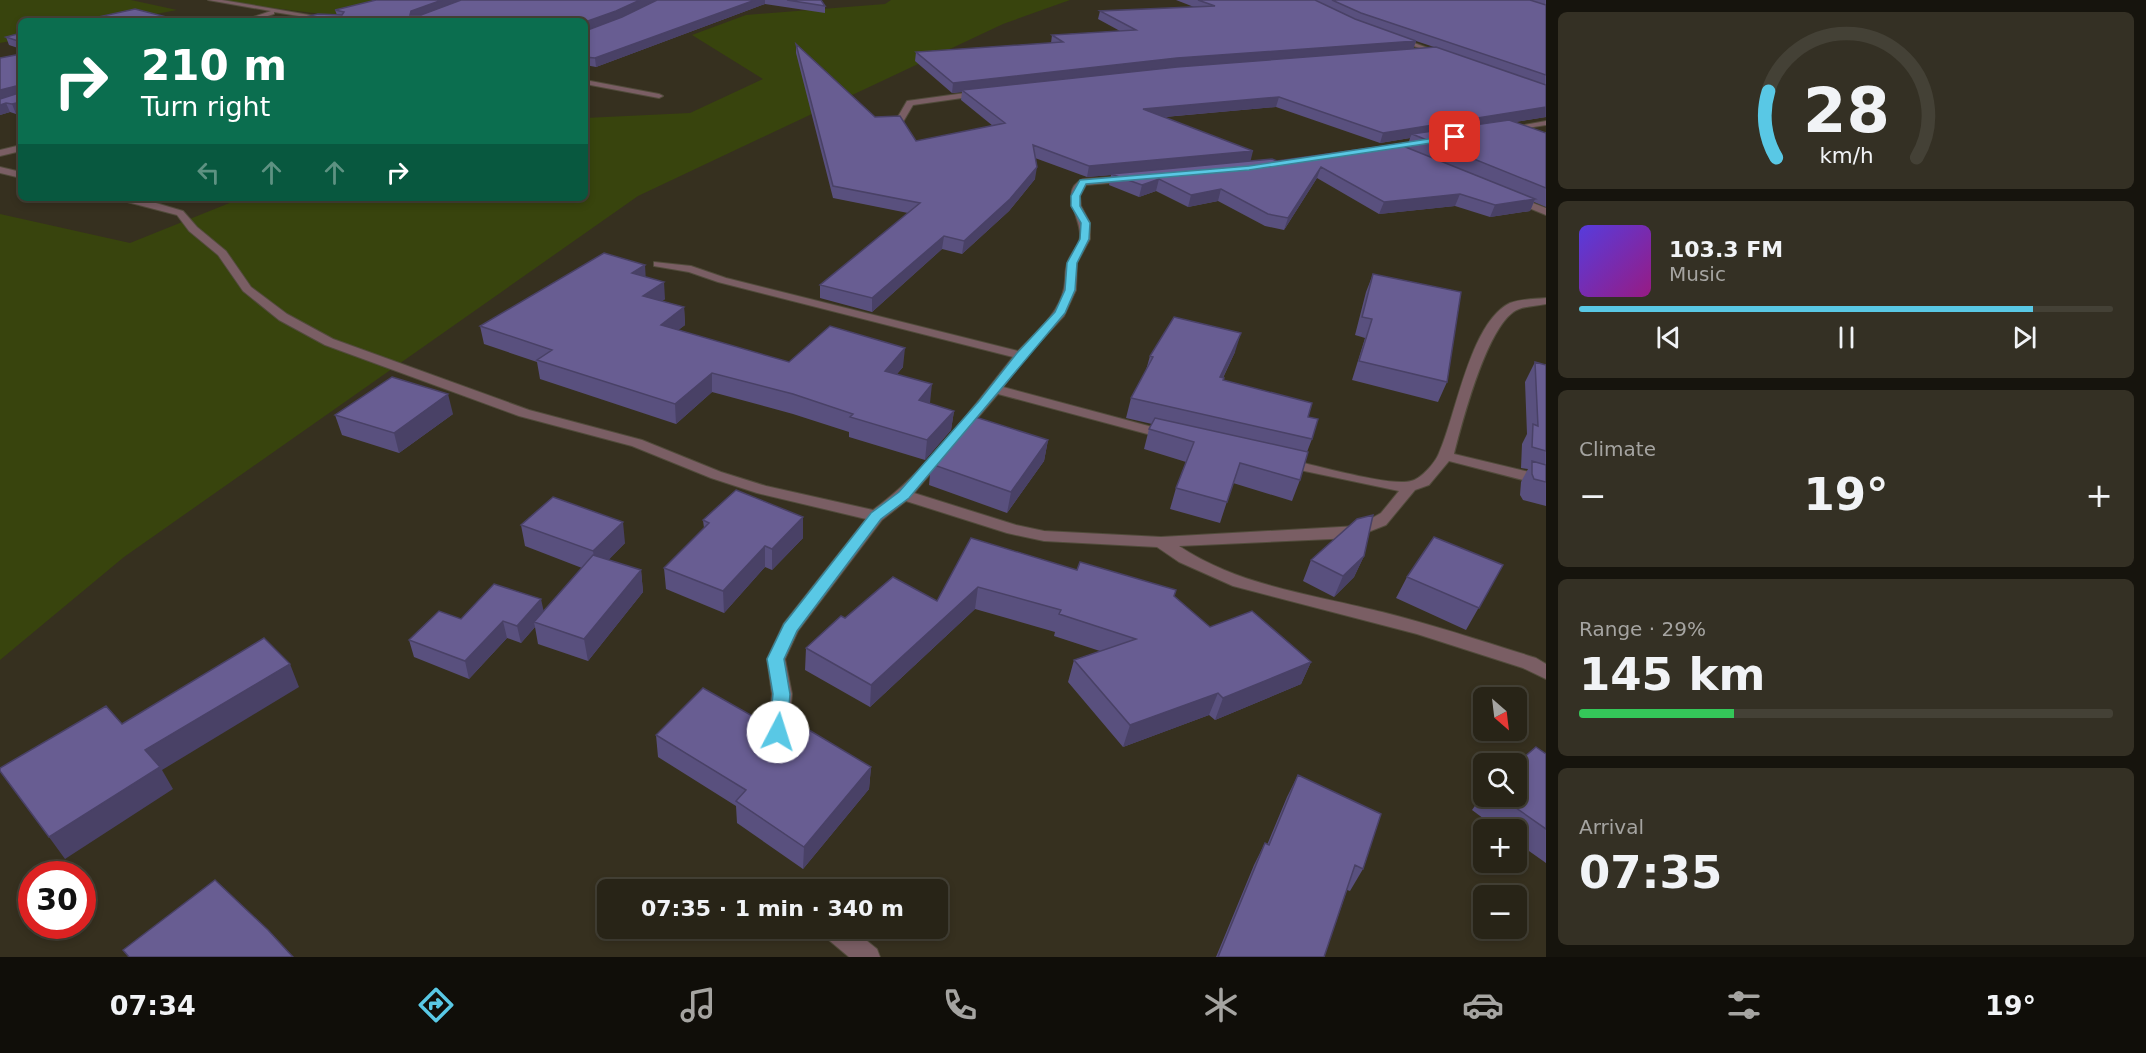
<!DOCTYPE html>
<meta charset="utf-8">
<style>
:root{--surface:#282417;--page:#343024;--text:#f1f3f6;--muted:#a5a4a1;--line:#444136;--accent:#59c8e5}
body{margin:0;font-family:"DejaVu Sans",sans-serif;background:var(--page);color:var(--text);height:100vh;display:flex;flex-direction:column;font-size:22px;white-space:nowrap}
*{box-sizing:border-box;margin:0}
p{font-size:20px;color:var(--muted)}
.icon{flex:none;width:33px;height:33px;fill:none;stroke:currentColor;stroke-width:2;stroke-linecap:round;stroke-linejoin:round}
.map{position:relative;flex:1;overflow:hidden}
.panel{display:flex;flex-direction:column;gap:12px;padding:12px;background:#16140d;width:600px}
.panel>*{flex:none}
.hud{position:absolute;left:18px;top:18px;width:570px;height:183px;border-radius:9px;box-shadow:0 3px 9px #0003,0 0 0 2px var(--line);background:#0b6e4f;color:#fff;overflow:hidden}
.needle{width:39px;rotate:152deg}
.controls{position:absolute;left:1473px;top:687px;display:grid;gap:12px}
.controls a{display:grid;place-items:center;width:54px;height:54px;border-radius:9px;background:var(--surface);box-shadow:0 3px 9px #0003,0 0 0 2px var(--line);font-size:30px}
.speed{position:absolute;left:18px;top:861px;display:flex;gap:12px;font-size:30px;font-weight:700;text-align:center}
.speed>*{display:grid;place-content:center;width:78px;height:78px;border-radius:50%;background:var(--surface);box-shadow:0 3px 9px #0003,0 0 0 2px var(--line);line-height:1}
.speed .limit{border:9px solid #d22;background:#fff;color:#111}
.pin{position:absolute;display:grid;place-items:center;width:51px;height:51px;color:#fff;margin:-26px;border-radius:12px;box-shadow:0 3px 9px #0006}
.me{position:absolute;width:66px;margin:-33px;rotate:5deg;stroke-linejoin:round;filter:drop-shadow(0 0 4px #0008)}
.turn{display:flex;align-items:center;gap:21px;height:126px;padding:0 24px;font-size:27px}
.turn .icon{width:78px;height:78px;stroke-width:2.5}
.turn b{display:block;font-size:42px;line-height:51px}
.lanes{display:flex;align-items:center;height:57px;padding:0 24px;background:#0003;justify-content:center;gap:30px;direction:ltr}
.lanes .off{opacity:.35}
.big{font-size:45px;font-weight:800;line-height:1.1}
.panel .tile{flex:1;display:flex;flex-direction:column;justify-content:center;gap:9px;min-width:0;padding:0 21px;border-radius:9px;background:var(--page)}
.panel .dial{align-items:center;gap:0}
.dial svg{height:156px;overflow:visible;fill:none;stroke:var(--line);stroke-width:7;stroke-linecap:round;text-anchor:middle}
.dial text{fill:var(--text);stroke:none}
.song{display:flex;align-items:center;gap:18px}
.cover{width:72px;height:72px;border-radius:9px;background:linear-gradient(135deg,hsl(250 70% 55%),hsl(310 70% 35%))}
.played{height:6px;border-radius:3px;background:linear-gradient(90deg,var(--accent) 85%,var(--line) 85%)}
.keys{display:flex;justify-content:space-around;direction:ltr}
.heat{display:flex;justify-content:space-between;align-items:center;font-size:33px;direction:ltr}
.charge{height:9px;border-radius:4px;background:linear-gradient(90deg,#34c759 29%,var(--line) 0)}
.trip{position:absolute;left:597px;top:879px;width:351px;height:60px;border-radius:9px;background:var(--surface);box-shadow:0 3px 9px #0003,0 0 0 2px var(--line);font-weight:800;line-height:60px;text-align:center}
.tab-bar{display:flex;height:96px;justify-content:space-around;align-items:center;background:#100e09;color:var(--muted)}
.tab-bar .icon{width:42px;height:42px}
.tab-bar .selected{color:var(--accent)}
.tab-bar b{font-size:27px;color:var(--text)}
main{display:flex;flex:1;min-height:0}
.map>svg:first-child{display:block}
.green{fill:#38440d}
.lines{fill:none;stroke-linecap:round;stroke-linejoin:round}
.street-casing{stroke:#514b3b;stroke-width:2}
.street{fill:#7a5e64;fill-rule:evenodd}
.wall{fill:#59507e;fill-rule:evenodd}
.shaded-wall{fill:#494166}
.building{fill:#685d92;stroke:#494166;stroke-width:1.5}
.route{fill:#59c8e5;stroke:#3a8295;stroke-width:1.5}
</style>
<main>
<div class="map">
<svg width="1546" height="957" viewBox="0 0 1546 957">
<rect width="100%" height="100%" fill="#36301f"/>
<path class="green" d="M0,0H131L177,10L119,21H21V39L0,43Z
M212,0H398L337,16Z
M891,0H1070L1003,24L638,196L124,557L0,660V214L130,243L242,198H585V118L690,113L763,79L692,35L746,15L885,4Z"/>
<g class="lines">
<g class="street-casing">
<path id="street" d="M208,0H222L344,21H330L274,12V14L252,21H242L271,11Z
M1394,37H1398L1444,54L1439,55L1394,39Z
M585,80L659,94L663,96L659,98L585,84Z
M980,91L984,93L983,95L913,105L903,122L896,120L907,101Z
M1546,121V125L1507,131L1503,129Z
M21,145V151L0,156V150Z
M0,167L21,172V178L0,173Z
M1130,176L1135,179L1133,181L1086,185L1080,196L1081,206L1090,223V239L1077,263L1076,290L1064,316L1025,358L1003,387L1171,432L1173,435L1166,439L998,394L914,493L1016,525L1044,531L1161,537L1358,526L1381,513L1399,491L1281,466L1279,463L1281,460L1286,459C1312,464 1390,487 1411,481C1421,479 1435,463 1439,453C1456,416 1470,322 1510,303C1520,299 1535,299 1546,298V304C1537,306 1527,306 1519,309C1488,320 1462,423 1454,454L1546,476V486L1449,461L1429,485L1415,490L1386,525L1353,538L1179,546C1239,586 1314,595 1382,612C1434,625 1485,642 1536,658L1546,664V679L1523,668L1417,634L1233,586L1179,562L1157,547L1044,541L1007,533L906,501L882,520L798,631L785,659L792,694L788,732L785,738L778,740L771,738L768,732L772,694L767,659L784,623L866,519L757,493L711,478L632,446L519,416L325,345L279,320L243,291L218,255L189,231L177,215L112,198H139L183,211L197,227L226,251L251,287L287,314L333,339L529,410L642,440L721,472L766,486L873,510C926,472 972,408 1013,357L718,282L689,272L654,266V262L691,266L726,278L1018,351C1035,333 1059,314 1064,288C1066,280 1064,269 1068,261C1071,253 1079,245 1080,237C1082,218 1057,191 1083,179Z
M1515,196L1546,208V215L1512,201L1510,199Z
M820,928H851L877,949L880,957H849L824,936Z"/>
</g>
<use href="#street" class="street"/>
</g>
<path class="wall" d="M376,0H656L617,19L337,15L335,10Z
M657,0H821L825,6V13L765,4L596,67L585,65V31L622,17Z
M1176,0H1546V117L1515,122L1546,133V207L1534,202L1530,211L1490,217L1455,206L1379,214L1317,178L1284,230L1265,226L1218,201L1188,207L1156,191L1139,197L1109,185L1111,175L1087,177L1035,158V179L1009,211L962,254L942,249L872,312L820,298V285L908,213L833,198L796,53V44L875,117L916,141L993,126L961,100L962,92L952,93L915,61L916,52L1051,43L1052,35L1120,31L1098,19L1100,11L1194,7ZM1416,41L1434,47L1413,49ZM1276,107L1380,143L1410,138L1407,148L1277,161H1250L1165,117Z
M21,33V49L9,45L6,37Z
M21,54V113L16,114L10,112L0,115V58Z
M1373,274L1447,382L1438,402L1352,380L1365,338L1355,335L1366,292Z
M646,277L665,299L662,301L684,307L685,325L678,330L789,362L903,367L897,374L930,403H929L954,411L951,430L925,460L849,437V432L793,414L712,392L676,424L540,379L537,362L484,344L480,326Z
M1235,352L1223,378L1224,380L1308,417L1312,439L1307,452L1300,480L1292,501L1233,483L1220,523L1170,509L1176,488L1186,462L1144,449L1149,429L1152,424L1126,418L1131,398L1146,370L1150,356Z
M1535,362L1546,365V506L1523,500L1520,495L1521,482L1528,469L1521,468L1522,444L1527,434L1525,382Z
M453,414L399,453L342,435L335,415Z
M1048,440L1044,461L1007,513L929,485L931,464L943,451V444Z
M803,517V538L772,570L765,567L724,613L666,589L664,568L704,528L703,520Z
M521,525L625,543L608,560L641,570L643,592L588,661L538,644L535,627L521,643L507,638L469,679L414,657L409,640L544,611L582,568L525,546Z
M971,538L1077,570L1210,627L1311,662L1301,684L1215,720L1209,715L1123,747L1068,682L1074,660L1100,651L1054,636L1055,632L975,609L870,707L805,670L806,648L845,618L937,601Z
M1364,556L1354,577L1334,597L1303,581L1311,560Z
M1503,565L1466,630L1396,598L1407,577Z
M656,735L793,739L871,767L869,789L803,869L737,823L736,806L658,757Z
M1546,754V863L1516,842V830H1499L1472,810L1484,793V796H1516Z
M1298,775L1363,869L1350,891L1347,890L1324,957H1216L1254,865L1265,843L1267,845L1287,797Z"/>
<path class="shaded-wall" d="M442,0H464L412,19L410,15L411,11Z
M640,0H656L617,19L585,31V22Z
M755,0H765V4L596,67L595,58Z
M1416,41L1413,50L962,90V92L952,93L953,83L1177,58Z
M16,86L20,95L0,101V90Z
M1279,97L1276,107L1141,119L1143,109Z
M21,102V113L16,114L12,104Z
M6,103L10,112L0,115V105Z
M1546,107V117L1419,137L1412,134L1410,138L1380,143L1383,133Z
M1253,151L1250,163L1111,174V175L1087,177L1089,166Z
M1037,167L1035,179L1009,211L962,254L964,241Z
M1321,167L1317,178L1284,230L1288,218Z
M1159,179L1156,191L1139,197L1142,185Z
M1221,189L1218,201L1188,207L1191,195Z
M1460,194L1455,206L1379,214L1384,202Z
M1535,199L1530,211L1490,217L1495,205Z
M944,236L942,249L872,312V298Z
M645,265L646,282L632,273Z
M664,282L665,299L644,314L643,296Z
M684,307L685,325L662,343L661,325Z
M1241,333L1235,352L1214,396L1220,377Z
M905,348L903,367L883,390L885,371Z
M712,373V392L676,424L675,404Z
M932,384L930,403L917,419L919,400Z
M448,394L453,414L399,453L394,433Z
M954,411L951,430L925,460L927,440Z
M1048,440L1044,461L1007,513L1011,492Z
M803,517V538L772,570V549Z
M623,522L625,543L596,573L593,551Z
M765,546V567L724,613L723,591Z
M1364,556L1354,577L1334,597L1343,576Z
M641,570L643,592L588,661L584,639Z
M978,587L975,609L870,707L871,685Z
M541,599L545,617L534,622L535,627L521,643L517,626Z
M503,621L507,638L469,679L465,661Z
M1311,662L1301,684L1215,720L1223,698Z
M290,664L299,687L162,770L173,789L65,859L49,837L145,750Z
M1218,693L1209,715L1123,747L1130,725Z
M871,767L869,789L803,869L804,847Z"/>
<path class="building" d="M376,0H442L411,11L410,15H421L461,0H640L616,11L585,22V21H289L318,14L342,15L344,12L335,10Z
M657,0H755L595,58L585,57V31L622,17Z
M787,0H821L825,6Z
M1198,0H1315L1355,19L1416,41L1177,58L953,83L916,52L1063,42L1052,35L1136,30L1100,11L1215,6Z
M1332,0H1530L1546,5V75L1361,13Z
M135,9L182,21H80Z
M21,33V42L6,37Z
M796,44L875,117L900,116L916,141L1005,123L962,90L1177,67L1436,47L1546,85V107L1383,133L1279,97L1143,109L1253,151L1089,166L1033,145L1037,167L1010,199L964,241L944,236L872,298L820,285L920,203L833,186Z
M21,54V102L12,104L6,103L0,105V99L19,93V88L16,86L0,90V58Z
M1509,120L1546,133V188L1412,134Z
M1398,144L1535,199L1495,205L1460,194L1384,202L1321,167L1288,218L1268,214L1221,189L1191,195L1159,179L1142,185L1111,174L1272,159L1277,161Z
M604,253L645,265L632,273L664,282L643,296L684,307L661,325L789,362L830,326L905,348L885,371L932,384L919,400L954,411L927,440L850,417L853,414L793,394L712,373L675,404L537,360L552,350L480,326Z
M1373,274L1461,292L1447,382L1359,361L1372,319L1362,317Z
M1174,317L1241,333L1220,377L1224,378L1223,380L1312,403L1308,417L1318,419L1312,439L1131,398L1153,357L1150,356Z
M1535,362L1546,365V451L1532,447L1533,424L1538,426Z
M392,377L448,394L394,433L335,415Z
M969,415L1048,440L1011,492L931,464L947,446L943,444Z
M1155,418L1308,452L1300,480L1240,463L1227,502L1176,488L1194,442L1149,429Z
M1532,461L1546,465V482L1534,479L1532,474Z
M736,490L803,517L772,549L765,546L723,591L664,568L709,523L703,520Z
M553,497L623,522L593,551L521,525Z
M1373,515L1364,556L1343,576L1311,560L1357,519Z
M1434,537L1503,565L1479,608L1407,577Z
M971,538L1077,570L1080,562L1176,590L1174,596L1210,627L1252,611L1311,662L1223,698L1218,693L1130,725L1074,660L1136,639L1059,614L1061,610L978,587L871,685L806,648L841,616L845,618L893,577L937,601Z
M593,555L641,570L584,639L534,622Z
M494,584L541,599L517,626L503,621L465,661L409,640L439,611L461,619Z
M264,638L290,664L145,750L160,767L49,837L0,771V768L106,706L122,724Z
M703,688L793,739L804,727L871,767L804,847L736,801L746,790L656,735Z
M1536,747L1546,754V829L1499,796H1516V764Z
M1298,775L1381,814L1363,869L1355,865L1324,957H1218L1265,843L1269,845Z
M215,880L268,930L293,957H129L123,950Z"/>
<path class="route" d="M1455,135L1459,137L1458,139L1249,170L1086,184L1080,196V206L1090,223L1089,239L1077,263L1075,290L1065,313L909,498L881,519L797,631L784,659L790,694L787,732L785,737L778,739L772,737L769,732L773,694L767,659L784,624L871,513L899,492L979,401L1017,353L1055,312L1065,290L1067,263L1080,239L1081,223L1071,206V196L1080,180L1249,166Z"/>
</svg>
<div class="controls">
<a><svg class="needle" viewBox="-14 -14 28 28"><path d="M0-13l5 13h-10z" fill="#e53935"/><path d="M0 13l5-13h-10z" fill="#a5a4a1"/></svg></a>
<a><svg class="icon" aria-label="search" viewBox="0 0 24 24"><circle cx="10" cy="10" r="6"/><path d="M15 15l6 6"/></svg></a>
<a>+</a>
<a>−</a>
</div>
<div class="speed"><div class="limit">30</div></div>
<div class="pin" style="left:1455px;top:137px;background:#d93025"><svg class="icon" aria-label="arrive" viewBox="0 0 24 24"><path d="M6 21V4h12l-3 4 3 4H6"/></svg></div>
<svg class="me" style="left:778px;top:732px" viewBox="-20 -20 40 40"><circle r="19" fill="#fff"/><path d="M0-13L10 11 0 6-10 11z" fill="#59c8e5"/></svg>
<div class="trip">07:35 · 1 min · 340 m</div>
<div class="hud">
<div class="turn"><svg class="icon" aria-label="right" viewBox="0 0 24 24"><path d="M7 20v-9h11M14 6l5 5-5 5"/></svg><div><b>210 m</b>Turn right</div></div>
<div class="lanes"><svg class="icon off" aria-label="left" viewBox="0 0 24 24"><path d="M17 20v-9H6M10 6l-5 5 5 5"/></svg><svg class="icon off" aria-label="ahead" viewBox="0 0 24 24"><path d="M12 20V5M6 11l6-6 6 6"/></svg><svg class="icon off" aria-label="ahead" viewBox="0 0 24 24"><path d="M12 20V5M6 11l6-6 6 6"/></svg><svg class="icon" aria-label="right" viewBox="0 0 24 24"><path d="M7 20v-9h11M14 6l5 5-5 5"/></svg></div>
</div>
</div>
<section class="panel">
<div class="tile dial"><svg viewBox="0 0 100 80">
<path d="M14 69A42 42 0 1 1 86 69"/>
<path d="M14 69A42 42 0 0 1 10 35" stroke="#59c8e5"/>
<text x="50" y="56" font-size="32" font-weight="700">28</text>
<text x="50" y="72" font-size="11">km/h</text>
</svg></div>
<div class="tile">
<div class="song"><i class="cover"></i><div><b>103.3 FM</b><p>Music</p></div></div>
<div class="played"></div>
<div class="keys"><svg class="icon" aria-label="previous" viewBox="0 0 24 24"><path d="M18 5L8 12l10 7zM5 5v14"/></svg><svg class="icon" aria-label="pause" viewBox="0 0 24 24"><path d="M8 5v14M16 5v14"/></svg><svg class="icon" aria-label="next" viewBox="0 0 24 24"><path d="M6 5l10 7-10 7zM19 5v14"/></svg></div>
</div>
<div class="tile"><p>Climate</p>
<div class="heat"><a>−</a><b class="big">19°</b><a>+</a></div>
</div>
<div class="tile"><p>Range · 29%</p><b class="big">145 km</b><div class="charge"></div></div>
<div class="tile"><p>Arrival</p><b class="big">07:35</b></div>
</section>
</main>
<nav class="tab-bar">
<b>07:34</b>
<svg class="icon selected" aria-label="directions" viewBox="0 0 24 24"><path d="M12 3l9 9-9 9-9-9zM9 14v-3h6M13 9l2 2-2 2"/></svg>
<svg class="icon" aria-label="music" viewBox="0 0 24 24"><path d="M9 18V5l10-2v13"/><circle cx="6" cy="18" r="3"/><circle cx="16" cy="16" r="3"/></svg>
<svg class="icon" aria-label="phone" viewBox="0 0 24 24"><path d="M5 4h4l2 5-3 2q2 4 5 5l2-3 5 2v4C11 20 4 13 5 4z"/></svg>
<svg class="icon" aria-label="climate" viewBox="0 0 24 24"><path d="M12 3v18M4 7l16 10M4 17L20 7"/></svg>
<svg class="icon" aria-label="car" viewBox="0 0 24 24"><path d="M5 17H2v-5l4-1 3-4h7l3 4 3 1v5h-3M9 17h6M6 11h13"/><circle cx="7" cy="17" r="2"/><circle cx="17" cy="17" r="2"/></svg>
<svg class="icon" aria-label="filters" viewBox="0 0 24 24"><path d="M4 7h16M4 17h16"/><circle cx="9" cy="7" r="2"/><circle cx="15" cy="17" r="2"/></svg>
<b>19°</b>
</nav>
